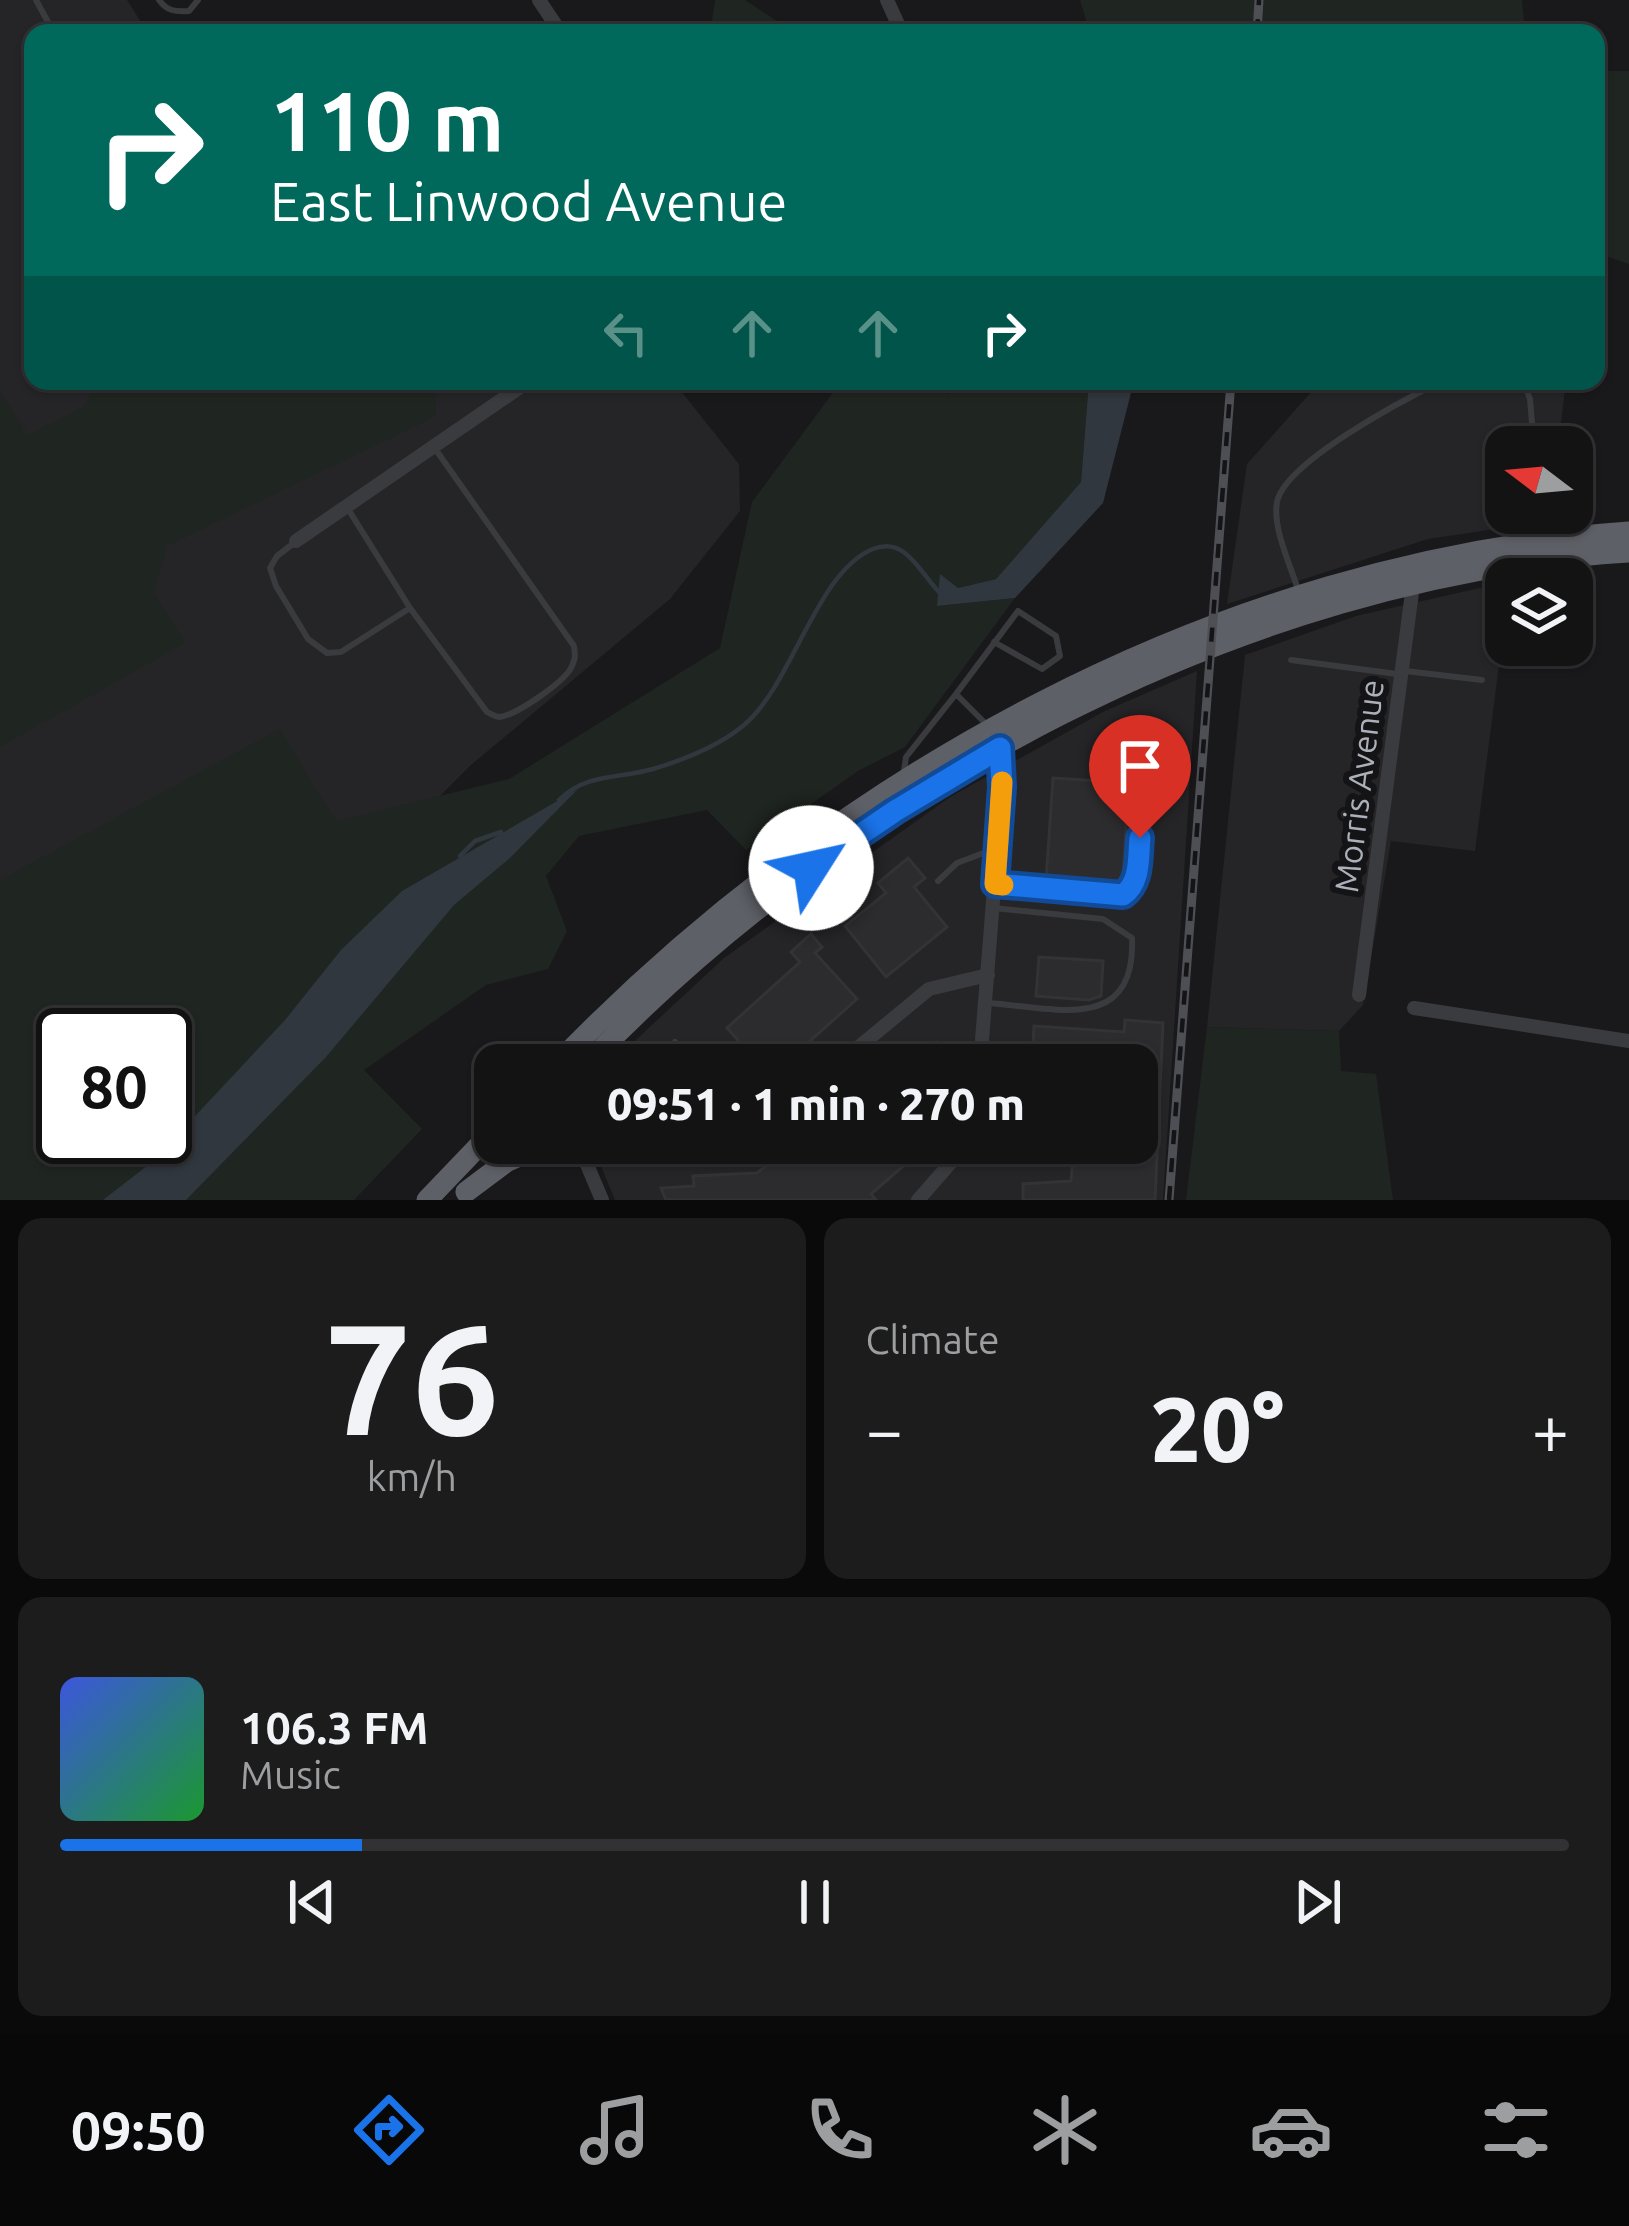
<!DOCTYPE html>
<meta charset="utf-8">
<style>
:root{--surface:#131314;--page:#1c1c1d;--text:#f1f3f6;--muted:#9d9ea0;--line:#323234;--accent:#1a73e8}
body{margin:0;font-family:Ubuntu,sans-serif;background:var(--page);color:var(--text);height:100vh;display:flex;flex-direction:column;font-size:45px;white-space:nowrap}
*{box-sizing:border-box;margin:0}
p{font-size:39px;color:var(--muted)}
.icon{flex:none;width:66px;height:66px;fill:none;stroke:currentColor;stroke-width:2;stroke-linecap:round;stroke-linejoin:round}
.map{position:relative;height:1200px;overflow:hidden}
.panel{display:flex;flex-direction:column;gap:18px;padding:18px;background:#0a0a0b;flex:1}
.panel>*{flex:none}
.guide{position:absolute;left:24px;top:24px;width:1581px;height:366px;border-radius:24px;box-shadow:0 3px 9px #0004,0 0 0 3px var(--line);background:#00695c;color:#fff;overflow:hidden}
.needle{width:78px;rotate:286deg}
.controls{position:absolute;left:1485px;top:426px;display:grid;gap:24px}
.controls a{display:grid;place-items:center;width:108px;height:108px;border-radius:24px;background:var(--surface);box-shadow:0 3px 9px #0004,0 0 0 3px var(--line);font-size:60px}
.speed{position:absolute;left:36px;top:1008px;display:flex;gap:24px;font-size:60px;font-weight:700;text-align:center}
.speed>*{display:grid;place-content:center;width:156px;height:156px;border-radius:50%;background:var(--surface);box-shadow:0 3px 9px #0004,0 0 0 3px var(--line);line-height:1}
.speed .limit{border:6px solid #111;border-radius:18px;background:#fff;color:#111}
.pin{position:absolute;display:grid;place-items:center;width:102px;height:102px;color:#fff;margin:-123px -51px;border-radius:50% 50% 50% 0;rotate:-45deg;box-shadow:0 0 12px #0007}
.pin .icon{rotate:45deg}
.me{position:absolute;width:132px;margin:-66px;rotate:55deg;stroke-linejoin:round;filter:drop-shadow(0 0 9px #0008)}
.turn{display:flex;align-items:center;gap:42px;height:252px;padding:0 48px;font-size:54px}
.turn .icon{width:156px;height:156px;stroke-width:2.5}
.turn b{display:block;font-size:84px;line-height:102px}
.lanes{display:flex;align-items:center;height:114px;padding:0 48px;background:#0003;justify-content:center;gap:60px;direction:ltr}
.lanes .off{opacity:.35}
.big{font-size:90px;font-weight:800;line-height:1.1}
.panel .tile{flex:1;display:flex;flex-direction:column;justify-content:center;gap:18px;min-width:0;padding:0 42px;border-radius:24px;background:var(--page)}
.panel .dial{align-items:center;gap:0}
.dial b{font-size:156px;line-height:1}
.song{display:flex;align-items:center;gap:36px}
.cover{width:144px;height:144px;border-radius:18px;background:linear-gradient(135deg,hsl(230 70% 55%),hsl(130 70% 35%))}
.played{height:12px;border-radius:6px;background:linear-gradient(90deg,var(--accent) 20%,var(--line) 20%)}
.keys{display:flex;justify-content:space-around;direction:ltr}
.heat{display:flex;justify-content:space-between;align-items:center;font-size:66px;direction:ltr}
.panel .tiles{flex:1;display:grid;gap:18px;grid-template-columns:1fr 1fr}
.tile:last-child{grid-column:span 2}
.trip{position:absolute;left:474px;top:1044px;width:684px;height:120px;border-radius:24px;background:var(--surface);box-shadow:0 3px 9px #0004,0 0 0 3px var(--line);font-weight:800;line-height:120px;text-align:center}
.menu{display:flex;height:192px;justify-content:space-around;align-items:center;background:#080808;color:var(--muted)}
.menu .icon{width:84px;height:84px}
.menu .selected{color:var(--accent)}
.menu b{font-size:54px;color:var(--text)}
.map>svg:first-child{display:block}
.built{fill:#252528}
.green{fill:#1f2520;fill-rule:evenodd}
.water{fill:#30373e}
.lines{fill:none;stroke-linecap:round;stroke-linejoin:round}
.stream{stroke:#30373e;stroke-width:4.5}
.building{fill:#2c2c2f;stroke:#333336;stroke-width:3}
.service{stroke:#3a3b3f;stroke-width:6}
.minor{stroke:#3a3b3f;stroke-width:14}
.trunk{stroke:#5e6067;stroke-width:21}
.rail-casing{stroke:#4d4f54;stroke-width:9}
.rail{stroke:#141416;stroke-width:4.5;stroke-dasharray:14;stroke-linecap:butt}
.route-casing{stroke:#114b97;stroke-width:30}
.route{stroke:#1a73e8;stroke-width:21}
.slow{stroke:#f59e0b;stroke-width:21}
.labels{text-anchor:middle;stroke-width:12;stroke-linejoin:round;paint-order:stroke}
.street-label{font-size:33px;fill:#acb0b9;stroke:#141416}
</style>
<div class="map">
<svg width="1629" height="1200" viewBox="0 0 1629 1200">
<rect width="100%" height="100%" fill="#19191b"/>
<path class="built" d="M0,0H127L148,33H33V381H673L739,464L740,511L670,599L471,765L371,865L165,1035H63L0,1102Z
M1321,381H1566L1558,447H1506V513H1550L1549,521L1428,539L1227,604L1247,464Z
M1506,582V611L1475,851L1391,841L1363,1005L1339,1031L1207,1027L1245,655L1356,616Z
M1197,671L1163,1200H615L600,1164L586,1143H1137V1065H609L724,958L950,797L1105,711Z"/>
<path class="green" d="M715,0H745L795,33H710Z
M1080,0H1522L1525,33H1090Z
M1596,71H1629V264L1596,253Z
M100,381H435L436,416L167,546L154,592L185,643L0,747V392L28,435L83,407Z
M837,381H942L948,394L961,381H1089L1081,482L996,579L958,588L940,575L938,606L1015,598L905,747L858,771L746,850L707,810L579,836L546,876L567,931L548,969L486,985L364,1070L422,1129L354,1200H0V880L280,729L336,821L509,779L720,648L752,502L832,394ZM63,1035H165V1137H63Z
M1207,1027L1339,1031L1341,1071L1376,1074L1393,1200H1186Z"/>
<path class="water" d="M1089,381H1134L1103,503L1015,598L937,606L940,574L958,588L996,579L1081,482Z
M578,789L510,858L454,905L326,1057L186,1200H103L152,1162L285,1020L341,950L402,891Z"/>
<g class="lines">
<path class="stream" d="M559,800C586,773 618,779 653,769C683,760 719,746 744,725C793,684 816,572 873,549C908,535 922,578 943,596
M460,856L475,841L501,832"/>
</g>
<path class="building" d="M1053,778L1129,783L1122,886L1046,881Z
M908,858L925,878L914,887L947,927L886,977L845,926L886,893L878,883Z
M811,934L822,947L815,953L857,999L783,1065H761L727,1028L800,962L791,952Z
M1039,957L1103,961L1101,996L1089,1000L1036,996Z
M1125,1020L1163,1023L1155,1200H1023V1184L1071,1181L1073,1158L1023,1155L1024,1143H1137V1065H1032L1034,1026L1124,1032Z
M936,1042L950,1059L942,1065H908Z
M795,1143H930L871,1194L876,1200H666L661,1188L694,1186L693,1176L757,1173Z"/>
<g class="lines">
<path class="service" d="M36,0L54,33
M159,0C167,11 175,12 189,11L198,0
M1523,381L1530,399L1534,447
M348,509L410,608L487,712C496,716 497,719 507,715C522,710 566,681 572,666C576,657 575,655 574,646L436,450
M1534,537V513
M294,543L277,556L270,568L276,586L308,639L327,653L341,652L410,608
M1299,593C1292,568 1272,529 1277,502C1285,462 1405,399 1442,381
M1291,660L1397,674
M1405,671L1482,680
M956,694L1018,611L1056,636L1060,656L1042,669L994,642
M904,771L906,757L956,694L990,728
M938,881L957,863L994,849
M999,885L1123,895L1132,889L1137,878L1143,798
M989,1003C1055,1008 1136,1034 1132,938L1103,919L993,908
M675,1042L697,1065"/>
<path class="minor" d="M539,0L561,33
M887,0L902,33
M296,541L529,381
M1359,995L1413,585
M1414,1008L1629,1041
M837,1065L929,989L988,975
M980,1065L1002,787L1000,748
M602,1200L580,1148L605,1143
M918,1200L968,1143"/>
<path class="trunk" d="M556,1065C835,774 1223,561 1629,532
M586,1065C849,790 1245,575 1629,552
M560,1143L580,1148
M466,1192L506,1162L549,1143
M427,1200L495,1129"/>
<g class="rail-casing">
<path id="rail" d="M1257,33L1259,0
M1169,1200L1231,381"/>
</g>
<use href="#rail" class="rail"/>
</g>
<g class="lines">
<g class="route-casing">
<path id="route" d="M811,868L895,811L1000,748L1002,787L995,884L1123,895C1141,882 1138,858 1140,838"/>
</g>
<use href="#route" class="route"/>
<path class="slow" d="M1002,782L995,884L1003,885"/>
</g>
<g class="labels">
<g class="street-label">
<text transform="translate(1359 786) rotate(-83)" y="12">Morris Avenue</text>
</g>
</g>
</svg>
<div class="controls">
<a><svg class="needle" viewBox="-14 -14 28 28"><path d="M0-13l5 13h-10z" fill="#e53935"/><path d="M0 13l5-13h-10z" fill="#9d9ea0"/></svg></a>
<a><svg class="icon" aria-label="layers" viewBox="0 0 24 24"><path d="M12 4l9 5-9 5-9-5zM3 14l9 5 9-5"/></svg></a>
</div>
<div class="speed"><div class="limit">80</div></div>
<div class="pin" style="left:1140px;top:838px;background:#d93025"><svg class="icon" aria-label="arrive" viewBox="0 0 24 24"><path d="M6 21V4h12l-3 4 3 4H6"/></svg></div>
<svg class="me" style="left:811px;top:868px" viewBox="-20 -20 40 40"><circle r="19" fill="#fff"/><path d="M0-13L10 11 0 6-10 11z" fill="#1a73e8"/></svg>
<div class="trip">09:51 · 1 min · 270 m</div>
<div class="guide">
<div class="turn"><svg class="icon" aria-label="right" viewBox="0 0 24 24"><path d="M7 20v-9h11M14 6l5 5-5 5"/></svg><div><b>110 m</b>East Linwood Avenue</div></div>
<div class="lanes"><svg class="icon off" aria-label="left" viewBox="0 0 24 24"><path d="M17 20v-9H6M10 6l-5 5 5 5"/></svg><svg class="icon off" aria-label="ahead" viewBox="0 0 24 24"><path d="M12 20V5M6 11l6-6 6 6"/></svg><svg class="icon off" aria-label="ahead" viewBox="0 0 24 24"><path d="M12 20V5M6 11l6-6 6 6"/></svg><svg class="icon" aria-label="right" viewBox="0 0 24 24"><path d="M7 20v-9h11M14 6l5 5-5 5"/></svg></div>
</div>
</div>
<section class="panel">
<div class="tiles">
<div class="tile dial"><b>76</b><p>km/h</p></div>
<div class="tile"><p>Climate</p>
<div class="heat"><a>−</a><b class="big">20°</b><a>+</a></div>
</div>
<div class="tile">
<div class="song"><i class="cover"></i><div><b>106.3 FM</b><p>Music</p></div></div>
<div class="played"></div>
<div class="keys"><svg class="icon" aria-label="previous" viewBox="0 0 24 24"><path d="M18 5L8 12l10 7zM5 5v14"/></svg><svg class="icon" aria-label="pause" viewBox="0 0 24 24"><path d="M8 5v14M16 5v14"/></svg><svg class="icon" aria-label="next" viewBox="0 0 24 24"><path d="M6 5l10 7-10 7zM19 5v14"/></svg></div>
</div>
</div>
</section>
<nav class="menu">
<b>09:50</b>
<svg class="icon selected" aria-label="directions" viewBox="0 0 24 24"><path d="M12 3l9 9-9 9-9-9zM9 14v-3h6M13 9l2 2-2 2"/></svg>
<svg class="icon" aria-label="music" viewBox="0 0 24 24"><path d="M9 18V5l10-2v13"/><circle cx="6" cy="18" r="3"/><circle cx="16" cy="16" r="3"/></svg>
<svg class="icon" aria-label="phone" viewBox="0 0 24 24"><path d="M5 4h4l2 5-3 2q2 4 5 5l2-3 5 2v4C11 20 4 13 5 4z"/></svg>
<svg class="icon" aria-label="climate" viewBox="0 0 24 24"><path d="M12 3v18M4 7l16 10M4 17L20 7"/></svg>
<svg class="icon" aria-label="car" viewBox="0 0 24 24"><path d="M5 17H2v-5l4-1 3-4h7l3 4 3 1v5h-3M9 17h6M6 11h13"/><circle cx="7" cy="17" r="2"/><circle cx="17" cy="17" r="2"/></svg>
<svg class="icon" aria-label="filters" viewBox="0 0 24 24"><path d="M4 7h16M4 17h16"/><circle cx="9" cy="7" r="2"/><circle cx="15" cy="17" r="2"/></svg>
</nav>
